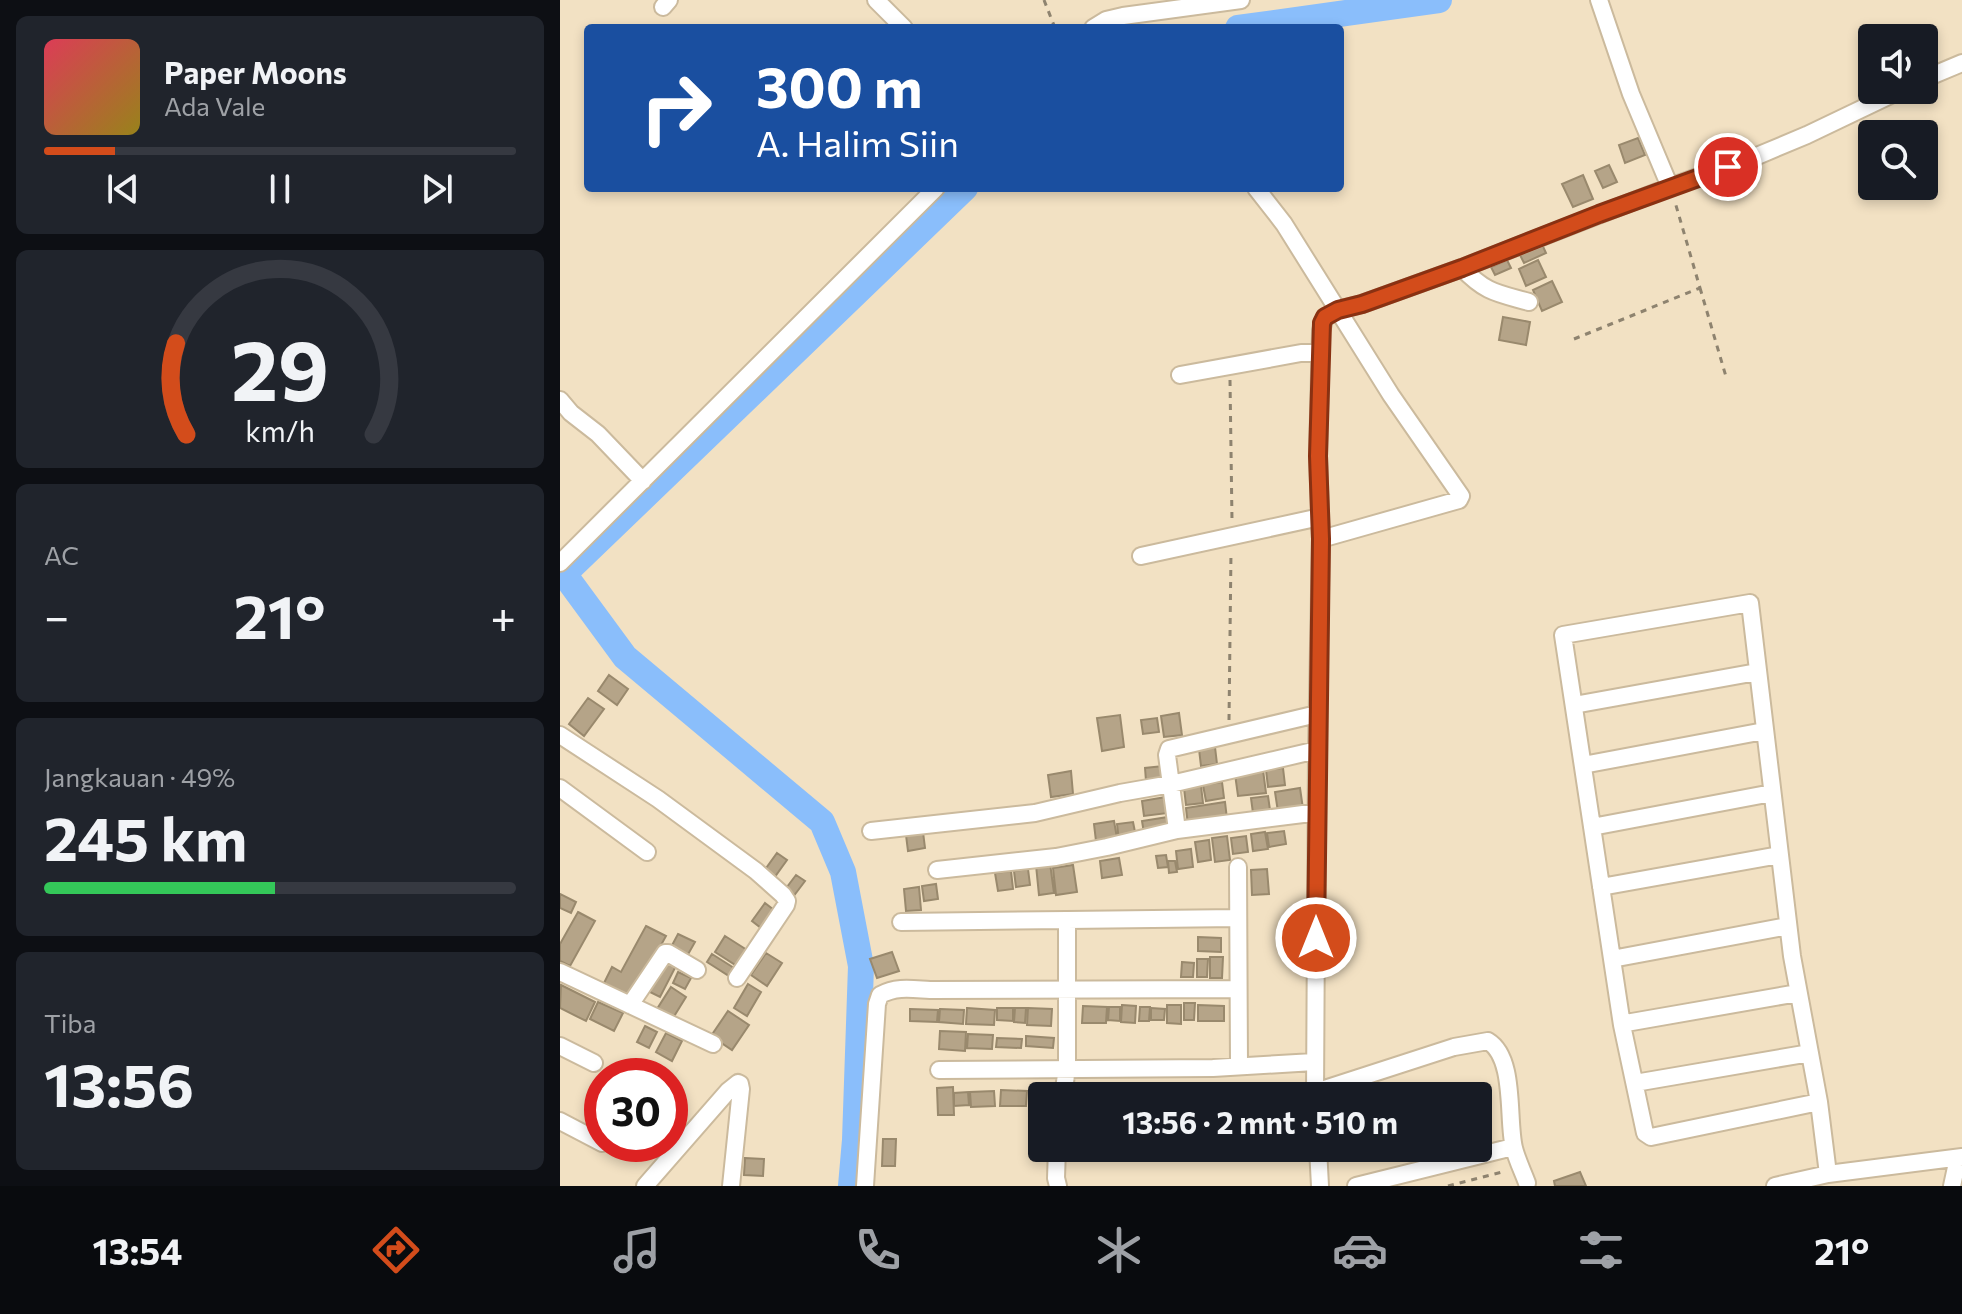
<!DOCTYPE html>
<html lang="id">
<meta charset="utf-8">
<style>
:root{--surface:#171b24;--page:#20242c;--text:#f1f3f6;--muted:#9ea1a6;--line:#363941;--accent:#d34c1b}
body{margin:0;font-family:Commissioner,sans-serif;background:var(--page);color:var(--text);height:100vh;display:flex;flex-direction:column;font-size:30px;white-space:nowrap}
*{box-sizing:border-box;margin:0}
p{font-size:26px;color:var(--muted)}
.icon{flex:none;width:44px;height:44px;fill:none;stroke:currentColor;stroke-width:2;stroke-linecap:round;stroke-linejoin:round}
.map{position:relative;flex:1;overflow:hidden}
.drawer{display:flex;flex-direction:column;gap:16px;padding:16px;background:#0d0f14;width:560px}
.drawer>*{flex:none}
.top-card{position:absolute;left:24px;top:24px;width:760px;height:168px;border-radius:8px;box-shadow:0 4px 12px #0003;background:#1a4fa0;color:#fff;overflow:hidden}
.tools{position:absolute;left:1298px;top:24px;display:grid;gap:16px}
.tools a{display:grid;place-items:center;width:80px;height:80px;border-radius:8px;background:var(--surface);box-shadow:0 4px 12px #0003;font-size:40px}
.speed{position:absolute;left:24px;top:1058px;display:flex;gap:16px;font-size:40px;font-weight:700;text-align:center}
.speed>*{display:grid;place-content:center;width:104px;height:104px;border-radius:50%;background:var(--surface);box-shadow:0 4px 12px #0003;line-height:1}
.speed .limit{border:12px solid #d22;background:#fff;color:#111}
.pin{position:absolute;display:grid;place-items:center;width:68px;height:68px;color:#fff;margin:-34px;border:4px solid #fff;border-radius:50%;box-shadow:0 2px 8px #0007}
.me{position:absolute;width:88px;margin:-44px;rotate:0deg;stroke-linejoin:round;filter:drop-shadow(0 0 6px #0008)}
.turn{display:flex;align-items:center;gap:28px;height:168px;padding:0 40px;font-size:36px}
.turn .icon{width:104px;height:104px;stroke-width:2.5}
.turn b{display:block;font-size:56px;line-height:68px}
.big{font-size:60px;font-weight:700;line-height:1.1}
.drawer .tile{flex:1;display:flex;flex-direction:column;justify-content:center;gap:12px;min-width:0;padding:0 28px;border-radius:12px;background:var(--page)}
.drawer .dial{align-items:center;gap:0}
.dial svg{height:208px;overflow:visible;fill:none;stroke:var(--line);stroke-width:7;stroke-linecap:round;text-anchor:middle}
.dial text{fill:var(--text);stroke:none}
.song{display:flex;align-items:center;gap:24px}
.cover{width:96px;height:96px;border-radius:12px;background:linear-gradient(135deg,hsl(350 70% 55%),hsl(50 70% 35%))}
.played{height:8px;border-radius:4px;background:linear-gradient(90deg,var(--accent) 15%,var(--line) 15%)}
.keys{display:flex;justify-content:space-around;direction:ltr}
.heat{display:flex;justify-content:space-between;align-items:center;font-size:44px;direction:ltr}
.charge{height:12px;border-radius:6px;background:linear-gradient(90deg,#34c759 49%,var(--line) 0)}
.trip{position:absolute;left:468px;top:1082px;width:464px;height:80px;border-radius:8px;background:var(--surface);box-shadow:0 4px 12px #0003;font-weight:700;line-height:80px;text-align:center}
.tab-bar{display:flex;height:128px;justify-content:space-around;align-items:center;background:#090b0e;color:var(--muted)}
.tab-bar .icon{width:56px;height:56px}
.tab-bar .active{color:var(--accent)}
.tab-bar b{font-size:36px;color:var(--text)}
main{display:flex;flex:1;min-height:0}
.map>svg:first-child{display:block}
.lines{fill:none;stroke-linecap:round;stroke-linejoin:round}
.river{stroke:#8abefb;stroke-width:26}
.building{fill:#b5a488;stroke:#99896d;stroke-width:2}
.minor-casing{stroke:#cbba9d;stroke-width:20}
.path{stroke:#8e836f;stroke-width:3;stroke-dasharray:6 6;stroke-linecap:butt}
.minor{stroke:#fff;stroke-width:16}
.route-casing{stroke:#893112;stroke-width:20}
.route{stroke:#d34c1b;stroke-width:14}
</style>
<main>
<section class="drawer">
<div class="tile">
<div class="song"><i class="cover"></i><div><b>Paper Moons</b><p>Ada Vale</p></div></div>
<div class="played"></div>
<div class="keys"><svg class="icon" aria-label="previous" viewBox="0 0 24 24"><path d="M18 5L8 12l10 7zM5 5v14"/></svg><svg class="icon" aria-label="pause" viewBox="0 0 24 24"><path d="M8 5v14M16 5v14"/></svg><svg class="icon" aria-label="next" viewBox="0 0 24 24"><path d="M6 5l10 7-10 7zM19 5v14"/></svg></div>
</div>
<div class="tile dial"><svg viewBox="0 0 100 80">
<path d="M14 69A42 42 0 1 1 86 69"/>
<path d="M14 69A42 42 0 0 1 10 34" stroke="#d34c1b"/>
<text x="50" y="56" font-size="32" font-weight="700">29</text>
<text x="50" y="72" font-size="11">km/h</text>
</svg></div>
<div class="tile"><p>AC</p>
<div class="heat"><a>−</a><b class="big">21°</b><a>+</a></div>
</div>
<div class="tile"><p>Jangkauan · 49%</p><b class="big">245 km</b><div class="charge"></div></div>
<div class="tile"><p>Tiba</p><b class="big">13:56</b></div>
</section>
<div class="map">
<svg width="1402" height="1186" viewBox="0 0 1402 1186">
<rect width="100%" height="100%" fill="#f2e1c3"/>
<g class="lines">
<path class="river" d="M678,28L879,0
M291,1186L295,1140L301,966L283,872L262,822L65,657L4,574L405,188"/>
</g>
<path class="building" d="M1078,138L1085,155L1065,163L1059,145Z
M1049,165L1057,182L1043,188L1035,171Z
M1023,175L1033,199L1013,207L1002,184Z
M980,240L986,253L964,263L958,251Z
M947,260L951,268L935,275L931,267Z
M978,260L986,277L966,286L959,269Z
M992,281L1002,302L982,311L973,290Z
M943,317L970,322L966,345L939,340Z
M49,675L68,689L57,705L38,691Z
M28,698L44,709L24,736L9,724Z
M619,713L622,735L604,737L601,716Z
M560,715L564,747L542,751L537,718Z
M597,718L599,732L583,734L581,720Z
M655,747L657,764L641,766L639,749Z
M603,766L605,779L586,781L585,768Z
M723,768L725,785L708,787L706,770Z
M703,770L706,793L678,796L675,774Z
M511,771L513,794L491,797L488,775Z
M662,782L664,798L646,801L643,785Z
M641,786L643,803L626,805L624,788Z
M740,788L743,809L718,812L715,792Z
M708,796L710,810L693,813L691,798Z
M606,797L608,813L584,816L582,801Z
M665,802L667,819L628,825L626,808Z
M608,817L610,829L584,833L582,821Z
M554,821L557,838L536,841L534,824Z
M573,822L576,837L559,840L557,824Z
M724,831L726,844L709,847L707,833Z
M363,832L365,848L348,851L346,835Z
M705,832L708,849L693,851L691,834Z
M667,836L670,860L655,862L652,838Z
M686,836L688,852L673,854L671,838Z
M649,840L651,860L638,862L635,842Z
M631,849L633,867L618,869L616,851Z
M217,853L227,860L214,878L204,871Z
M606,855L608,867L598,868L596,856Z
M559,858L562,875L542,878L540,861Z
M608,861H615L617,872L609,873Z
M490,863L494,893L479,895L476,865Z
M513,865L517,892L496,895L493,868Z
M468,869L470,885L456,887L454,871Z
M707,869L709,894L692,895L691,870Z
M451,871L453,889L438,891L435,873Z
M236,875L245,881L233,897L224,891Z
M376,884L378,899L364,901L362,886Z
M359,887L361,910L346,911L344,889Z
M0,894L16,902L11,913L0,908Z
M205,903L214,910L201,928L192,921Z
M18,912L35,921L10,966L0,961V944Z
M86,926L106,936L72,998L44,983L52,967L61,972Z
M118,934L135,942L126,958L110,949Z
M165,936L187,950L177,966L155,952Z
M638,937L661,938V952L638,951Z
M332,952L339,971L317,978L310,959Z
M206,953L222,963L207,986L191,975Z
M152,954L174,968L169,976L147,962Z
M650,957H663L662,978H650Z
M106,958L117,964L100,997L88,991Z
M637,959H648L647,977H637Z
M622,962L634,963L633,977H621Z
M118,972L131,978L125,989L113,983Z
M188,984L201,992L187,1016L174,1008Z
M1,985L35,1002L26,1021L0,1008Z
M111,987L126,997L113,1018L97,1009Z
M38,1002L63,1013L54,1031L30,1019Z
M624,1003H635L634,1020H624Z
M562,1005L576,1006L575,1023L561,1022Z
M607,1005H621V1024L607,1023Z
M638,1005L664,1006V1021H638Z
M523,1006L547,1007L546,1023H522Z
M549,1007H560V1021L548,1020Z
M580,1007H590L589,1021H579Z
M407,1008L435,1010L434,1025L406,1024Z
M437,1008H453V1021L437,1020Z
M455,1008H466L465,1023L454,1022Z
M468,1008L492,1009L491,1026L467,1025Z
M591,1008L605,1009L604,1020H591Z
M350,1009L378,1010L377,1022L350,1021Z
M380,1009L404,1010L403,1024L379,1022Z
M168,1011L189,1025L172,1050L151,1036Z
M85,1026L97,1032L89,1048L77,1042Z
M380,1031L406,1032L405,1051L379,1049Z
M106,1033L122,1041L112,1061L96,1052Z
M408,1034L433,1035L432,1049L407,1048Z
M466,1036L494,1038L493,1048L466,1046Z
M437,1038L462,1039L461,1048L436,1047Z
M641,1086H667L666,1096H641Z
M393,1087L394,1115H378L377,1088Z
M498,1088L499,1096H482V1112L474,1113L471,1091Z
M522,1089L549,1090L548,1096H522Z
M441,1090L467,1091L466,1106H440Z
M607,1090L632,1091V1096H607Z
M434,1091L435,1106L411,1107L410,1092Z
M578,1091L603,1092V1096H578Z
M408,1092L409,1105L394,1106V1093Z
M551,1092L576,1093V1096H551Z
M323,1139H336L335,1166H322Z
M185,1158L204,1159L203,1176L184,1175Z
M1020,1172L1026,1186H995L994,1181Z"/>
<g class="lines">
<g class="minor-casing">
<path id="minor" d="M316,0L344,28
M1039,0L1071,94L1110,187
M103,7L109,0
M533,28L546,20L563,16L681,0
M1364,79L1402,63
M696,188L724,224L831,395L901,496L899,500L761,539
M902,268C926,293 937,293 969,302
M620,375L741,353H760
M0,400L11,413L38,434L83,481
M581,556L760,517
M0,563L376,188
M1014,705L1197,672
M0,735L98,799L196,871L223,895L227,901L226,905L177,978
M1023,765L1204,731
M0,788L87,852
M1032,827L1212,793
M617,830L607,755L609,749L757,714
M311,831L475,813L560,793L611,784L757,750
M678,867L679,1066
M377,870L496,857L547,847L617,830L743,814H756
M1041,887L1219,855
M341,922L507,920
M1052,959L1228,926
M0,972L153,1044
M70,1005L105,953H108L137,970
M1062,1025L1066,1023L1238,993
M0,1046L34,1063
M379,1070L653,1068L754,1062
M1075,1083L1250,1053
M755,1092L894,1047L928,1041C956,1058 947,1119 954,1148C957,1160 963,1172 967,1183
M503,1096L507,1068V920L678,918
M755,1096L757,750L761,539L758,456L761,331L765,317L778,310L802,304L902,268L1110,187L1197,156L1247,135L1341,90
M1259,1102L1091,1137L1085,1133L1062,1025L1003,635L1190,603L1232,956L1259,1102L1268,1174
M0,1121L42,1143
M497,1148L496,1178L498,1186
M758,1148L760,1186
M85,1186L168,1091L178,1083L180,1084L181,1089L171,1186
M305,1186L317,1004L320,995C337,986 352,989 370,990L678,989
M796,1186L953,1147
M1215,1186L1268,1174L1402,1157
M1392,1186L1398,1158"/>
</g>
<path class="path" d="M484,0L495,28
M1140,288L1167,380
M1014,339L1140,288L1115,202
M670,380L672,520
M669,720L671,552
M888,1186L946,1171"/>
<use href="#minor" class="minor"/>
</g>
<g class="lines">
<g class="route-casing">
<path id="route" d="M756,938L761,539L758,456L762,323L765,317L778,310L802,304L902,268L1039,214L1168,167"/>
</g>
<use href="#route" class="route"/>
</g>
</svg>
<div class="tools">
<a><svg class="icon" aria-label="sound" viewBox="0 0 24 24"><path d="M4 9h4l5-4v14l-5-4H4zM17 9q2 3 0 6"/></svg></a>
<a><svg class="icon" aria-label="search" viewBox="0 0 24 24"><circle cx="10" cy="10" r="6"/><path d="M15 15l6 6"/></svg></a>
</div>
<div class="speed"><div class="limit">30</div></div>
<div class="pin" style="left:1168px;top:167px;background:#d93025"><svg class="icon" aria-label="arrive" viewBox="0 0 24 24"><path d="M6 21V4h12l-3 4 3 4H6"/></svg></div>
<svg class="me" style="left:756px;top:938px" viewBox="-20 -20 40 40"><circle r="17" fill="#d34c1b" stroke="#fff" stroke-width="3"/><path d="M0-11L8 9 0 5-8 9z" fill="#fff"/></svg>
<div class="trip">13:56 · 2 mnt · 510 m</div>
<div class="top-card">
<div class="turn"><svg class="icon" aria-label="right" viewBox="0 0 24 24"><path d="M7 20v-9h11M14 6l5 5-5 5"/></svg><div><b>300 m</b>A. Halim Siin</div></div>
</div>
</div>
</main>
<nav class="tab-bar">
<b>13:54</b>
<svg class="icon active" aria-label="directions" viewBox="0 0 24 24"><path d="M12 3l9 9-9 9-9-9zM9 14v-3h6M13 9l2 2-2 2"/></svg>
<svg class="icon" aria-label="music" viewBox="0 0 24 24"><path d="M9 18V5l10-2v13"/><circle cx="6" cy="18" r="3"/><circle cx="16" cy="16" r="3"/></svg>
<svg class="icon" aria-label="phone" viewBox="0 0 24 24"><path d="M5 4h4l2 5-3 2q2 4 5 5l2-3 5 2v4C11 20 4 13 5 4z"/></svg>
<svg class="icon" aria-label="climate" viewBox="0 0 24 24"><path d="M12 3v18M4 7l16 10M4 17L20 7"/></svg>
<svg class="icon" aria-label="car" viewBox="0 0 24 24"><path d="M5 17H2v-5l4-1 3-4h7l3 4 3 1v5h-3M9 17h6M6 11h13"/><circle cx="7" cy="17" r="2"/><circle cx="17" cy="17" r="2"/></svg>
<svg class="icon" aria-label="filters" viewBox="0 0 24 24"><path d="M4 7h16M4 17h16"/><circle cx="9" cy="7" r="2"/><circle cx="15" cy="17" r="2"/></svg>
<b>21°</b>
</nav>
